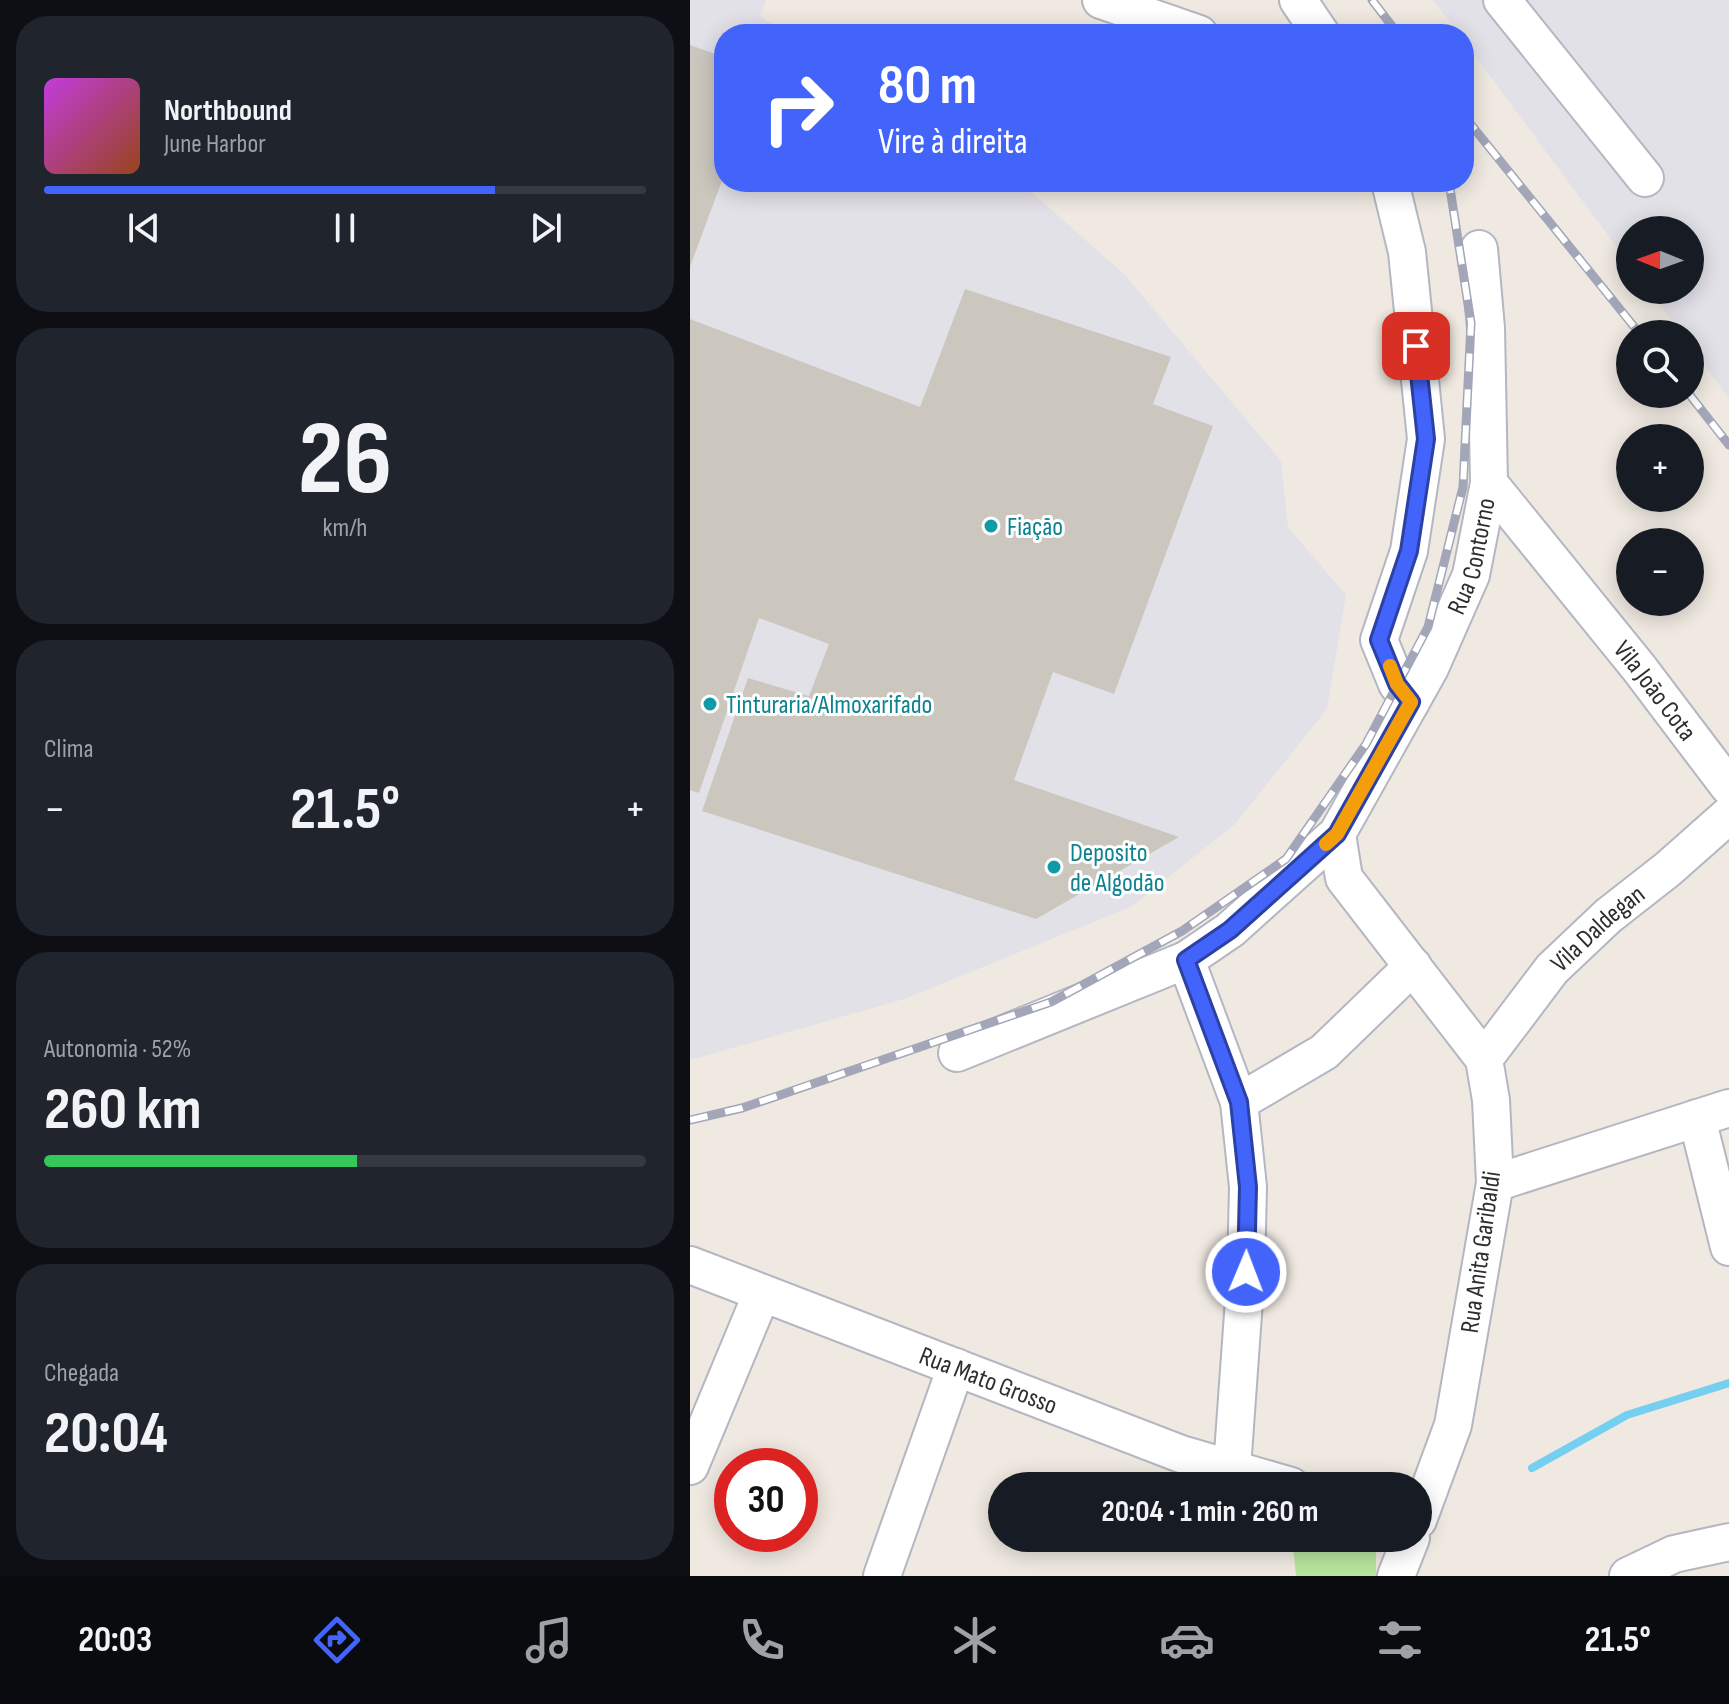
<!DOCTYPE html>
<html lang="pt">
<meta charset="utf-8">
<style>
:root{--surface:#171b24;--page:#20242c;--text:#f1f3f6;--muted:#9ea1a6;--line:#363941;--accent:#4264fb}
body{margin:0;font-family:"Sofia Sans Condensed",sans-serif;background:var(--page);color:var(--text);height:100vh;display:flex;flex-direction:column;font-size:30px;white-space:nowrap}
*{box-sizing:border-box;margin:0}
p{font-size:26px;color:var(--muted)}
.icon{flex:none;width:44px;height:44px;fill:none;stroke:currentColor;stroke-width:2;stroke-linecap:round;stroke-linejoin:round}
.map{position:relative;flex:1;overflow:hidden}
.drawer{display:flex;flex-direction:column;gap:16px;padding:16px;background:#0d0f14;width:690px}
.drawer>*{flex:none}
.guide{position:absolute;left:24px;top:24px;width:760px;height:168px;border-radius:32px;box-shadow:0 4px 20px #0003;background:#4264fb;color:#fff;overflow:hidden}
.needle{width:52px;rotate:271deg}
.fabs{position:absolute;left:926px;top:216px;display:grid;gap:16px}
.fabs a{display:grid;place-items:center;width:88px;height:88px;border-radius:50%;background:var(--surface);box-shadow:0 4px 20px #0003;font-size:40px}
.speed{position:absolute;left:24px;top:1448px;display:flex;gap:16px;font-size:40px;font-weight:700;text-align:center}
.speed>*{display:grid;place-content:center;width:104px;height:104px;border-radius:50%;background:var(--surface);box-shadow:0 4px 20px #0003;line-height:1}
.speed .limit{border:12px solid #d22;background:#fff;color:#111}
.pin{position:absolute;display:grid;place-items:center;width:68px;height:68px;color:#fff;margin:-34px;border-radius:16px;box-shadow:0 4px 12px #0006}
.me{position:absolute;width:88px;margin:-44px;rotate:1deg;stroke-linejoin:round;filter:drop-shadow(0 0 6px #0008)}
.turn{display:flex;align-items:center;gap:28px;height:168px;padding:0 32px;font-size:36px}
.turn .icon{width:104px;height:104px;stroke-width:2.5}
.turn b{display:block;font-size:56px;line-height:68px}
.big{font-size:60px;font-weight:700;line-height:1.1}
.drawer .widget{flex:1;display:flex;flex-direction:column;justify-content:center;gap:12px;min-width:0;padding:0 28px;border-radius:32px;background:var(--page)}
.drawer .dial{align-items:center;gap:0}
.dial b{font-size:104px;line-height:1}
.song{display:flex;align-items:center;gap:24px}
.cover{width:96px;height:96px;border-radius:12px;background:linear-gradient(135deg,hsl(290 70% 55%),hsl(20 70% 35%))}
.played{height:8px;border-radius:4px;background:linear-gradient(90deg,var(--accent) 75%,var(--line) 75%)}
.keys{display:flex;justify-content:space-around;direction:ltr}
.heat{display:flex;justify-content:space-between;align-items:center;font-size:44px;direction:ltr}
.charge{height:12px;border-radius:6px;background:linear-gradient(90deg,#34c759 52%,var(--line) 0)}
.trip{position:absolute;left:298px;top:1472px;width:444px;height:80px;border-radius:40px;background:var(--surface);box-shadow:0 4px 20px #0003;font-weight:700;line-height:80px;text-align:center}
.tabs{display:flex;height:128px;justify-content:space-around;align-items:center;background:#090b0e;color:var(--muted)}
.tabs .icon{width:56px;height:56px}
.tabs .active{color:var(--accent)}
.tabs b{font-size:36px;color:var(--text)}
main{display:flex;flex:1;min-height:0}
.map>svg:first-child{display:block}
.industrial{fill:#e3e1e8}
.green{fill:#b6e59e}
.lines{fill:none;stroke-linecap:round;stroke-linejoin:round}
.stream{stroke:#75cff0;stroke-width:8}
.building{fill:#cbc7bf}
.minor-casing{stroke:#b4b7c1;stroke-width:40}
.minor{stroke:#fff;stroke-width:36}
.rail-casing{stroke:#a3a6b8;stroke-width:9}
.rail{stroke:#fff;stroke-width:6;stroke-dasharray:18;stroke-linecap:butt}
.route-casing{stroke:#2b41a3;stroke-width:20}
.route{stroke:#4264fb;stroke-width:14}
.slow{stroke:#f59e0b;stroke-width:14}
.culture-dot{fill:#0f9aa8;stroke:#fff;stroke-width:3}
.labels{text-anchor:middle;stroke-width:6;stroke-linejoin:round;paint-order:stroke}
.culture-label{font-size:26px;fill:#0d838f;stroke:#fff;text-anchor:start}
.street-label{font-size:26px;fill:#2e2e2e;stroke:#fff}
</style>
<main>
<section class="drawer">
<div class="widget">
<div class="song"><i class="cover"></i><div><b>Northbound</b><p>June Harbor</p></div></div>
<div class="played"></div>
<div class="keys"><svg class="icon" aria-label="previous" viewBox="0 0 24 24"><path d="M18 5L8 12l10 7zM5 5v14"/></svg><svg class="icon" aria-label="pause" viewBox="0 0 24 24"><path d="M8 5v14M16 5v14"/></svg><svg class="icon" aria-label="next" viewBox="0 0 24 24"><path d="M6 5l10 7-10 7zM19 5v14"/></svg></div>
</div>
<div class="widget dial"><b>26</b><p>km/h</p></div>
<div class="widget"><p>Clima</p>
<div class="heat"><a>−</a><b class="big">21.5°</b><a>+</a></div>
</div>
<div class="widget"><p>Autonomia · 52%</p><b class="big">260 km</b><div class="charge"></div></div>
<div class="widget"><p>Chegada</p><b class="big">20:04</b></div>
</section>
<div class="map">
<svg width="1039" height="1576" viewBox="0 0 1039 1576">
<rect width="100%" height="100%" fill="#efe9e1"/>
<path class="industrial" d="M0,0H76L70,16L97,34H34V182H330L435,275L591,461L598,527L656,595L637,709L545,824L441,907L214,999L0,1060Z
M743,0H1039V398L1000,346V334H991L959,290H1000V230H940V265L774,41V34H769Z"/>
<path class="green" d="M602,1538H673L686,1551V1576H606Z"/>
<g class="lines">
<path class="stream" d="M842,1468L937,1415L1039,1383"/>
</g>
<path class="building" d="M0,45L34,57V175L0,267Z
M275,289L481,357L463,404L523,426L424,694L363,672L324,780L489,837L346,919L12,811L58,678L119,696L139,644L69,618L9,793L0,790V319L230,407Z"/>
<g class="lines">
<g class="minor-casing">
<g id="minor">
<path d="M411,0L509,34"/>
<path d="M608,0L631,34"/>
<path d="M812,0L955,178"/>
<path d="M700,182L717,252L736,439L719,551L689,640L707,684L721,702"/>
<path id="s1" d="M799,483L949,668L1039,787"/>
<path d="M647,834L654,878L794,1059L801,1100L805,1183L763,1425L728,1520"/>
<path d="M267,1053L496,960"/>
<path id="s2" d="M794,1059L862,969L918,916L978,869L1039,815"/>
<path d="M549,1102L634,1052L723,966"/>
<path d="M1007,1118L1039,1247"/>
<path d="M805,1183L1039,1108"/>
<path id="s3" d="M0,1265L491,1454L601,1486"/>
<path d="M0,1466L72,1293"/>
<path id="s4" d="M542,1468L556,1272L558,1187L549,1102L496,960L540,930L647,834L740,668L781,575L799,483L796,328L789,249"/>
<path d="M192,1576L266,1367"/>
<path d="M706,1576L721,1538"/>
<path d="M938,1576L984,1554L1039,1542"/>
</g>
</g>
<use href="#minor" class="minor"/>
<g class="rail-casing">
<path id="rail" d="M682,0L708,34
M774,116L950,334
M999,394L1039,445
M0,1120L52,1108L361,1002L492,931L596,859L676,744L738,627L773,487L781,323L759,182"/>
</g>
<use href="#rail" class="rail"/>
</g>
<g class="lines">
<g class="route-casing">
<path id="route" d="M556,1272L558,1187L549,1102L496,960L540,930L647,834L721,702L707,684L689,640L719,551L736,439L726,346"/>
</g>
<use href="#route" class="route"/>
<path class="slow" d="M636,844L647,834L721,702L707,684L700,666"/>
</g>
<g class="culture-dot">
<circle cx="301" cy="526" r="8"/>
<circle cx="20" cy="704" r="8"/>
<circle cx="364" cy="867" r="8"/>
</g>
<g class="labels">
<g class="culture-label">
<text x="317" y="535">Fiação</text>
<text x="36" y="713">Tinturaria/Almoxarifado</text>
<text x="380" y="861">Deposito<tspan x="380" dy="30">de Algodão</tspan></text>
</g>
<g class="street-label">
<text dy="9" stroke="none"><textPath href="#s4" startOffset="1026">Rua Contorno</textPath></text>
<text dy="9" stroke="none"><textPath href="#s1" startOffset="266">Vila João Cota</textPath></text>
<text dy="9" stroke="none"><textPath href="#s2" startOffset="174">Vila Daldegan</textPath></text>
<text transform="translate(790 1252) rotate(-82)" y="9">Rua Anita Garibaldi</text>
<text dy="9" stroke="none"><textPath href="#s3" startOffset="320">Rua Mato Grosso</textPath></text>
</g>
</g>
</svg>
<div class="fabs">
<a><svg class="needle" viewBox="-14 -14 28 28"><path d="M0-13l5 13h-10z" fill="#e53935"/><path d="M0 13l5-13h-10z" fill="#9ea1a6"/></svg></a>
<a><svg class="icon" aria-label="search" viewBox="0 0 24 24"><circle cx="10" cy="10" r="6"/><path d="M15 15l6 6"/></svg></a>
<a>+</a>
<a>−</a>
</div>
<div class="speed"><div class="limit">30</div></div>
<div class="pin" style="left:726px;top:346px;background:#d93025"><svg class="icon" aria-label="arrive" viewBox="0 0 24 24"><path d="M6 21V4h12l-3 4 3 4H6"/></svg></div>
<svg class="me" style="left:556px;top:1272px" viewBox="-20 -20 40 40"><circle r="17" fill="#4264fb" stroke="#fff" stroke-width="3"/><path d="M0-11L8 9 0 5-8 9z" fill="#fff"/></svg>
<div class="trip">20:04 · 1 min · 260 m</div>
<div class="guide">
<div class="turn"><svg class="icon" aria-label="right" viewBox="0 0 24 24"><path d="M7 20v-9h11M14 6l5 5-5 5"/></svg><div><b>80 m</b>Vire à direita</div></div>
</div>
</div>
</main>
<nav class="tabs">
<b>20:03</b>
<svg class="icon active" aria-label="directions" viewBox="0 0 24 24"><path d="M12 3l9 9-9 9-9-9zM9 14v-3h6M13 9l2 2-2 2"/></svg>
<svg class="icon" aria-label="music" viewBox="0 0 24 24"><path d="M9 18V5l10-2v13"/><circle cx="6" cy="18" r="3"/><circle cx="16" cy="16" r="3"/></svg>
<svg class="icon" aria-label="phone" viewBox="0 0 24 24"><path d="M5 4h4l2 5-3 2q2 4 5 5l2-3 5 2v4C11 20 4 13 5 4z"/></svg>
<svg class="icon" aria-label="climate" viewBox="0 0 24 24"><path d="M12 3v18M4 7l16 10M4 17L20 7"/></svg>
<svg class="icon" aria-label="car" viewBox="0 0 24 24"><path d="M5 17H2v-5l4-1 3-4h7l3 4 3 1v5h-3M9 17h6M6 11h13"/><circle cx="7" cy="17" r="2"/><circle cx="17" cy="17" r="2"/></svg>
<svg class="icon" aria-label="filters" viewBox="0 0 24 24"><path d="M4 7h16M4 17h16"/><circle cx="9" cy="7" r="2"/><circle cx="15" cy="17" r="2"/></svg>
<b>21.5°</b>
</nav>
